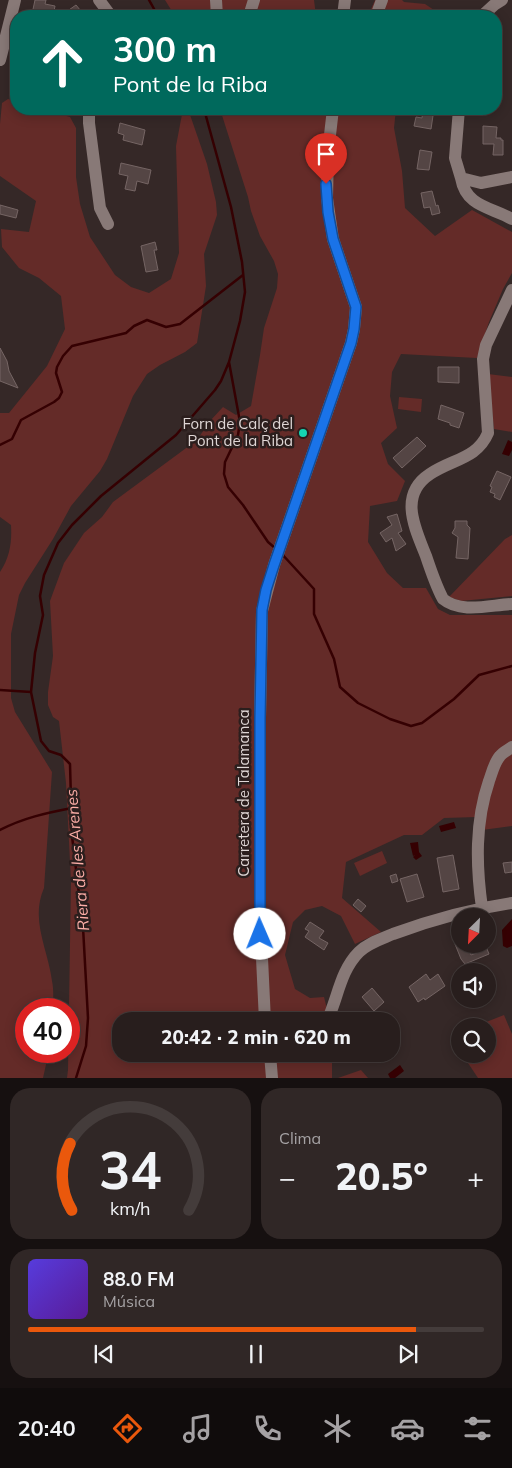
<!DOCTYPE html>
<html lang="es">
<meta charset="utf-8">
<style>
:root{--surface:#281e1d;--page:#302726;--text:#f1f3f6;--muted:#a5a2a4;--line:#443c3b;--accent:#ea580c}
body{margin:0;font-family:Mulish,sans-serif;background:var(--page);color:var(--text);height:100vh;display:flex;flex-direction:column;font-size:19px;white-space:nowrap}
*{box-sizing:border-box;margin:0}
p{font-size:16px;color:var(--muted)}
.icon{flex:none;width:28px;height:28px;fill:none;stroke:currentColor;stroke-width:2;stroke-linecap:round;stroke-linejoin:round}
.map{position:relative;height:1078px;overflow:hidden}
.sheet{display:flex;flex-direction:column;gap:10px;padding:10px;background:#161010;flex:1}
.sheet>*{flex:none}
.guide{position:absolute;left:10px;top:10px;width:492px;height:105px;border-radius:20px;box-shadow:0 2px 12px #0003,0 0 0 1px var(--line);background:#00695c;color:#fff;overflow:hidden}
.needle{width:32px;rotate:204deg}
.controls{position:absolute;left:451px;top:908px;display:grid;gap:10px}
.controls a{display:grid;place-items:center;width:45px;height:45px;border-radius:50%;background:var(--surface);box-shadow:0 2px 12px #0003,0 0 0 1px var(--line);font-size:25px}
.speed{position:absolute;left:15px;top:998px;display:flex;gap:10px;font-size:25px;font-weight:700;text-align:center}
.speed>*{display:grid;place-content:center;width:65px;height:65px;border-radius:50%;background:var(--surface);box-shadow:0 2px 12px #0003,0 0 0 1px var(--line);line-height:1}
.speed .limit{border:8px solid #d22;background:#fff;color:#111}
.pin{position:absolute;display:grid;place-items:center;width:42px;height:42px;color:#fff;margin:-51px -21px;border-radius:50% 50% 50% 0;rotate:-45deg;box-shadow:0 0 5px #0007}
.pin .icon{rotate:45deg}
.me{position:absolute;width:55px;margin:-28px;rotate:359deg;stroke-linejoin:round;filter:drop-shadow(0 0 4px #0008)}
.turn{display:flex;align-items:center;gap:18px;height:105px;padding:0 20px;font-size:22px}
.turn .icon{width:65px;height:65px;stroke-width:2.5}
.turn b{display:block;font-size:35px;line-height:42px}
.big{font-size:38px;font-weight:800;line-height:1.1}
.sheet .card{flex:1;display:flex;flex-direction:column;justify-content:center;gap:8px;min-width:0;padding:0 18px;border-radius:20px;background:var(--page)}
.sheet .dial{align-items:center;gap:0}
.dial svg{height:130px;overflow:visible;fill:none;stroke:var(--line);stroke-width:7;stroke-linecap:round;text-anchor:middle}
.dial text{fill:var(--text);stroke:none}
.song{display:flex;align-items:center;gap:15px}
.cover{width:60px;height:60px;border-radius:8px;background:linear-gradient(135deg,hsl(250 70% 55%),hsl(270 70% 35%))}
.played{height:5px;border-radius:2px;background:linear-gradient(90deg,var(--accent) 85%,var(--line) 85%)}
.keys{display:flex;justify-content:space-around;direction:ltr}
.heat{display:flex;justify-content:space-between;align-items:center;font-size:28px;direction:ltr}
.sheet .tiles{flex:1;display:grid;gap:10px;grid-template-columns:1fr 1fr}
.card:last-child{grid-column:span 2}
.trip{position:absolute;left:112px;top:1012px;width:288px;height:50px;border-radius:20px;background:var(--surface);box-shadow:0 2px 12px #0003,0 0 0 1px var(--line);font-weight:800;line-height:50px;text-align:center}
.menu{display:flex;height:80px;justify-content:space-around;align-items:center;background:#100c0c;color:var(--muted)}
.menu .icon{width:35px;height:35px}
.menu .selected{color:var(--accent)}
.menu b{font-size:22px;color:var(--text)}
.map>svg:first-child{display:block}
.green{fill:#642b28}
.water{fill:#350002}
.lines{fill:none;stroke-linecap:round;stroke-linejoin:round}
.stream{stroke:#350002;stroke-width:2.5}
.building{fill:#544544;stroke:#756564}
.minor{stroke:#887977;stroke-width:12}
.route-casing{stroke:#114b97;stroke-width:12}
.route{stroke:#1a73e8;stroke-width:9}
.poi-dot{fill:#16d5b3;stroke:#2b1e1d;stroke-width:2}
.labels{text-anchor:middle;stroke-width:5;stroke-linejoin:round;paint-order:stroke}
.poi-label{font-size:15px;fill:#dfd6d5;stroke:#2b1e1d;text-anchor:end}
.street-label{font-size:15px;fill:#dfd6d5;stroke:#2b1e1d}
.water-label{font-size:16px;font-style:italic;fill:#fbada6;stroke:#2b1e1d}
</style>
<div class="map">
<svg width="512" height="1078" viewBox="0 0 512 1078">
<rect width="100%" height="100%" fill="#352827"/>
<path class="green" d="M165,0H314L316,16H175Z
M375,0H402L404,2L425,4L443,16H368Z
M8,99L16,101V109H42L70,117L76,128V177L80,204L90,237L115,275L131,287L149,293L171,279L179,253L176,146L183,109H188L207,164L216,202L217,215L204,254L206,286L197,343L185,352L160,365L147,374L133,396L107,459L100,471L71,506L53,539L25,583L19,595L11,634V698L15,712L52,772L44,888C30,920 48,949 52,981C54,990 53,1000 53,1009H26V1051H49L43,1078H0V572C10,557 12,542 11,525L0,517V413H9L47,366L65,329L61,296L39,278L19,268L2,247L1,229L29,232L36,201L0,176V124L2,103Z
M220,109H396L394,128L402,171L405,208L435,236L472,210L512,232V273L503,289L489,322L477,358L401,354L392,372L390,396L397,428L381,443L388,464L405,481L397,501L370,506L368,542L387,573L403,588H426L438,609L450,615H512V826L482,830L477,817L444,818L422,835H404L346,862L342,898L381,932L355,944L341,916L322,906L305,910L293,922L285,955L295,989L310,998L324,997L330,1021H121V1054H332V1078H67L68,1070L71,881L66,783L59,721L53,717L48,705V692L53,656L50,601L64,563L84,533L102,517L113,502L197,440L210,421L223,407L236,415L251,406L260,355L264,328L277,288L278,274L274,261L260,236L251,211L248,197Z
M488,374L512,377V432L494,429Z
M399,397L422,399L421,412L398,409Z
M512,535V596L461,601L449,597L505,539Z
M382,851L387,863L360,876L354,863Z
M504,1015L512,1034V1078H478L462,1054H488V1026H476Z
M361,1070L368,1078H338Z"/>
<path class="water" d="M508,440L512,442V450L509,456L502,454Z
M454,822L456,828L441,832L439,826Z
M418,842L419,852L422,856L416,860L413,857L415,855L413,856L410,843Z
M512,919V946L507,948L503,946L502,930Z
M400,1065L404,1071L395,1078H390L388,1074Z"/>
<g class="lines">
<path class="stream" d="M149,0L158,16
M229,362L240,422L238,435L225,462L224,474L228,487L243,505L268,542L275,548
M0,445L12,439L21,420L54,402L59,398L62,392L56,373L57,367L63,356L72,346L126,333L134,326L147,320L166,327L180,324L243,275
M281,553L314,589V614L334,659L340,687L358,703L390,719L411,726L422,723L454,699L479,675L512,666
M0,690L31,692
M0,830C23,818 46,813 72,808
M76,1078L86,1046L88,1018L83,927L72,836L70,764L61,755L49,751L41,741L31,692L35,653L43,615L40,596L44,575L58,543L72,525L101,496L176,435L215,390L221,381L229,362L240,321L245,292L242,262L231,207L204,109"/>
</g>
<path class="building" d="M35,0H46L45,4L55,6L53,16L32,14Z
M76,5L85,16H69L66,12Z
M423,109H434L431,129L414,126L416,117L422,118Z
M120,123L145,130L142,145L123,140L124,135L118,133Z
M483,126L497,127L496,138H501V140H503V155H493L494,144H483Z
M420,150L432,152L429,170L417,169Z
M121,163L151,170L148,184L137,181L135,191L125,189L128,176L119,174Z
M432,191L436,206L438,205L440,213L432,215L430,207L424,208L421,193Z
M0,205L18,210L16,218L0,214Z
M155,242L157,250H154L158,270L146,272L141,246Z
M0,348L7,361L9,371L18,388L0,381Z
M438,367H459V383L438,382Z
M441,405L464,413L459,428L450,425V423L438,419Z
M417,437L426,446L402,468L393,458Z
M497,471L511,477L500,500L494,497L495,494L490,492L492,487L490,486Z
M397,514L402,531L398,533L406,544L396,551L392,538L386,542L380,533L392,525L387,517Z
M455,521H467V525L470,528L468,559L456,558L458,537L452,533L455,528Z
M453,855L459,889L443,892L437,858Z
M512,862V872L505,873L503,863Z
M396,874L398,881L392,883L390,876Z
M417,874L424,897L407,902L400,879Z
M358,899L366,906L361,912L353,905Z
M310,922L324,931L319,938L328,943L324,950L305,937L309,931L305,929Z
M455,944H466L471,955L487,949L489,954L465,964L461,959Z
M426,974L430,980L438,974L445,986L425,1000L424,998L418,1002L409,987Z
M372,988L384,1002L374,1011L362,997Z"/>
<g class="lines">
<path class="minor" d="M99,0L111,16
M216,0L217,16
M249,16L254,0
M343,16L345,0
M376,16L382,0
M482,16L494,5L502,0
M0,60L15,0
M89,109V123L100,208L108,224
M459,109L455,158L461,178L481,183L512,177
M461,178C466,207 491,207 512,219
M512,290L486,345L483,359L488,433C477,459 452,459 430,474C398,495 415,528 426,556C431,571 436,586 443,599C461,614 490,605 512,604
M482,908C476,865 475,822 489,781C492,773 494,763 500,756C503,752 508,750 512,747
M265,1021L260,916V718L262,611L274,565L351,343L354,329L356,307L333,239L327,198L328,152L333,109
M327,1021C338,998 340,971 359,952C368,943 381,939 393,934C431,920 471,909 512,903
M270,1054L272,1078
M270,1060L278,1055L290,1054"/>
</g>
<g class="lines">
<g class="route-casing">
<path id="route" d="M260,934V718L262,610L266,590L274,565L351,343L354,329L356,307L333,239L328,212L326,184"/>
</g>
<use href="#route" class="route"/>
</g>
<circle class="poi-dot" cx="303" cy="433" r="5"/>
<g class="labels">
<g class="poi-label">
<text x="293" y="429">Forn de Calç del<tspan x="293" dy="17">Pont de la Riba</tspan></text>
</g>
<g class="street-label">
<text transform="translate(244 793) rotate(-90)" y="5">Carretera de Talamanca</text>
</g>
<g class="water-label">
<text transform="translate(77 860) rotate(-95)" y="6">Riera de les Arenes</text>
</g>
</g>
</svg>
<div class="controls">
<a><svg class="needle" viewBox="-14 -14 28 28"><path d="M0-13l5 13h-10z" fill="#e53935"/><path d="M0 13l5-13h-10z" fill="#a5a2a4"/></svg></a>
<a><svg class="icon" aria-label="sound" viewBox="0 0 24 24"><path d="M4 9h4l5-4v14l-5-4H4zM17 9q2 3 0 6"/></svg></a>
<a><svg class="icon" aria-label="search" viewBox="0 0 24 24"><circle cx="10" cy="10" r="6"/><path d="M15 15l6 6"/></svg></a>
</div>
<div class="speed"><div class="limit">40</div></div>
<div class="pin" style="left:326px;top:184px;background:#d93025"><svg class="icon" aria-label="arrive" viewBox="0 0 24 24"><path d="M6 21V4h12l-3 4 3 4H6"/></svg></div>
<svg class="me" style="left:260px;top:934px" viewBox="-20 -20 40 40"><circle r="19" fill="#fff"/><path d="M0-13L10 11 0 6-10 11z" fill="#1a73e8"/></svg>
<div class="trip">20:42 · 2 min · 620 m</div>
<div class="guide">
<div class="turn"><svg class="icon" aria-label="ahead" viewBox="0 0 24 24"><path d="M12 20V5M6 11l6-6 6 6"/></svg><div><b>300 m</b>Pont de la Riba</div></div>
</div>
</div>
<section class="sheet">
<div class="tiles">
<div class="card dial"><svg viewBox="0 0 100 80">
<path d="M14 69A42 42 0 1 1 86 69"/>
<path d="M14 69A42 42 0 0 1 13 28" stroke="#ea580c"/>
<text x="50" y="56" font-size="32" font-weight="700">34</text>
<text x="50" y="72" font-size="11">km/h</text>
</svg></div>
<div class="card"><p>Clima</p>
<div class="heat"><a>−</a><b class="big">20.5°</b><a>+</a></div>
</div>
<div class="card">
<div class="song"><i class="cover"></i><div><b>88.0 FM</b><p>Música</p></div></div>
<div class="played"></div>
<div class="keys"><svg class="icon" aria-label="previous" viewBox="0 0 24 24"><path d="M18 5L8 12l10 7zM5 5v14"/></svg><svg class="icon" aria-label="pause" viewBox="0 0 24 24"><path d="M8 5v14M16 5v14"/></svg><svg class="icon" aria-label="next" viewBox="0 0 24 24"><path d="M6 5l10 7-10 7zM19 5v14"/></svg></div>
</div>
</div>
</section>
<nav class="menu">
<b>20:40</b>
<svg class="icon selected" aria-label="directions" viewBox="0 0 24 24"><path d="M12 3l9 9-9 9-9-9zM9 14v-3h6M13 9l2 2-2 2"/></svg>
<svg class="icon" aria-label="music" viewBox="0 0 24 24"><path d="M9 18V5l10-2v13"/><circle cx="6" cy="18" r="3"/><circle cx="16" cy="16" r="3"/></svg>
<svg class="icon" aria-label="phone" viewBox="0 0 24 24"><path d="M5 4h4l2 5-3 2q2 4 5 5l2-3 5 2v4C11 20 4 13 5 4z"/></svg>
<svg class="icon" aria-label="climate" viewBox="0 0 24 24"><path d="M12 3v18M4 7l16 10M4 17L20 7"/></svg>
<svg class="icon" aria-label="car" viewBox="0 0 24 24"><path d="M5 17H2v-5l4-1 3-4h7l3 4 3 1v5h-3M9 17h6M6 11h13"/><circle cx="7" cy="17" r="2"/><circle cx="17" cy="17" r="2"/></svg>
<svg class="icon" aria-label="filters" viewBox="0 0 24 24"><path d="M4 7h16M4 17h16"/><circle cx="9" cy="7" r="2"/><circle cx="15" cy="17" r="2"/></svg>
</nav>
